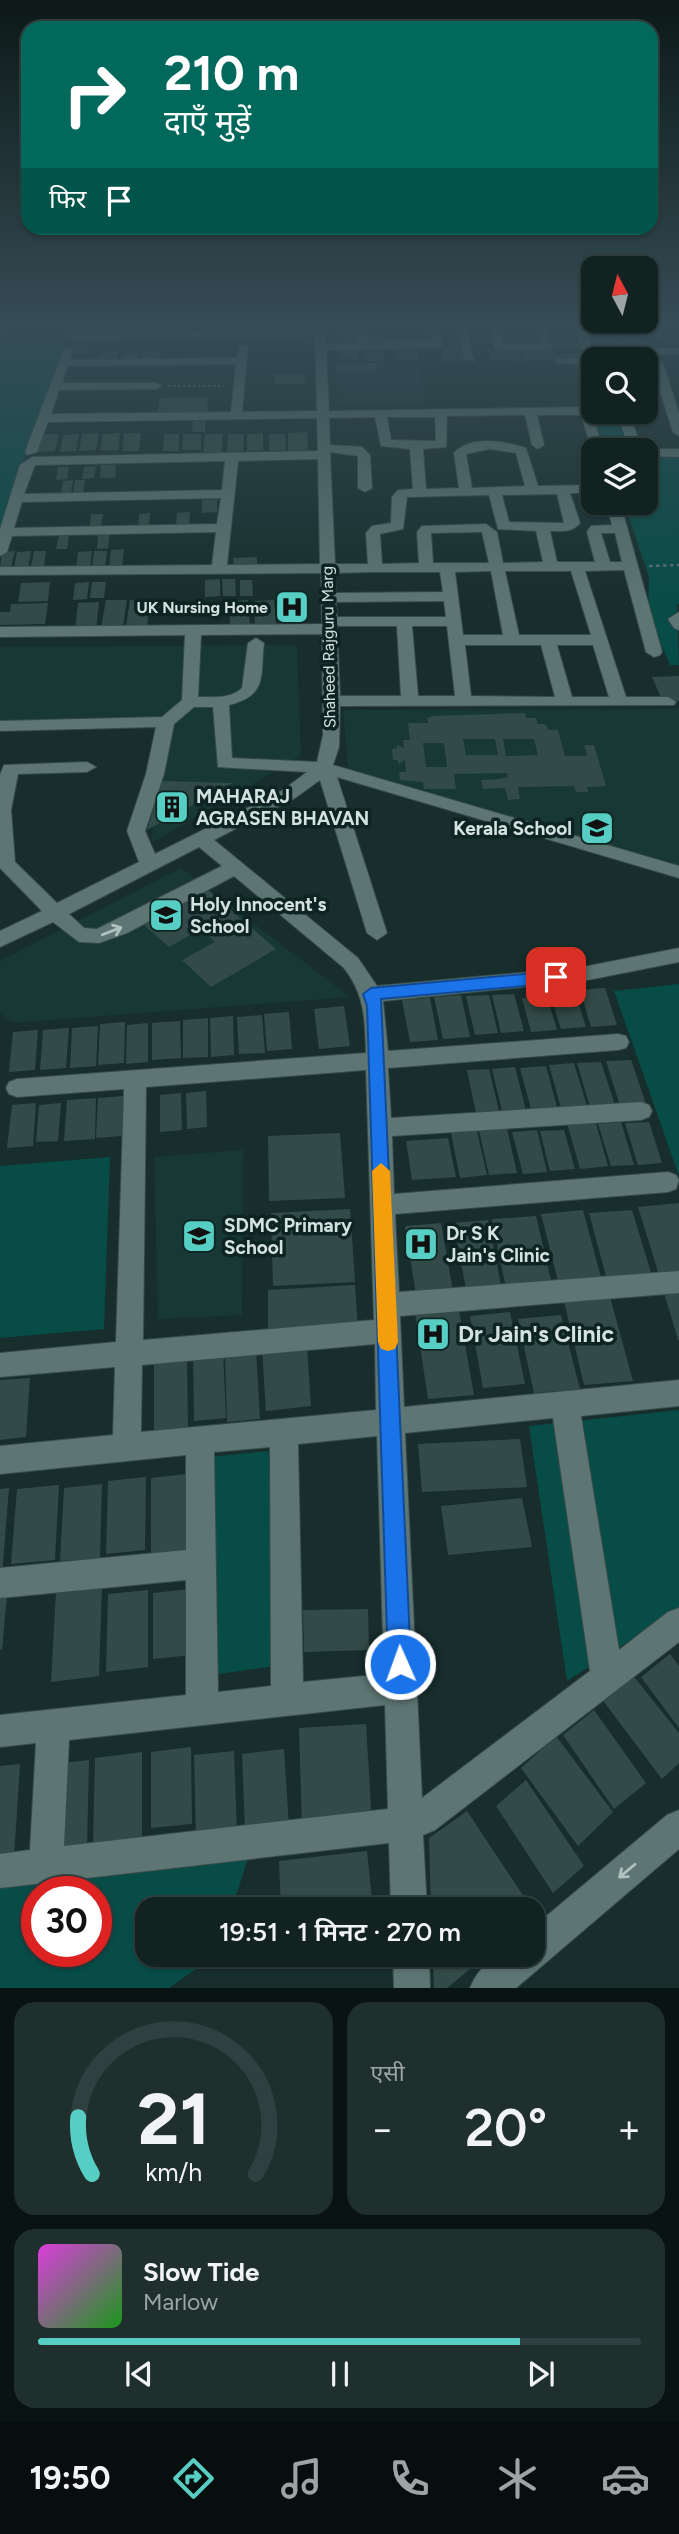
<!DOCTYPE html>
<html lang="hi">
<meta charset="utf-8">
<style>
:root{--surface:#112221;--page:#1e2f2e;--text:#f1f3f6;--muted:#9ca4a5;--line:#303f3f;--accent:#56cec3}
body{margin:0;font-family:Figtree,"Noto Sans Devanagari",sans-serif;background:var(--page);color:var(--text);height:100vh;display:flex;flex-direction:column;font-size:26px;white-space:nowrap}
*{box-sizing:border-box;margin:0}
p{font-size:23px;color:var(--muted)}
.icon{flex:none;width:38px;height:38px;fill:none;stroke:currentColor;stroke-width:2;stroke-linecap:round;stroke-linejoin:round}
.map{position:relative;height:1988px;overflow:hidden}
.drawer{display:flex;flex-direction:column;gap:14px;padding:14px;background:#091312;flex:1}
.drawer>*{flex:none}
.guide{position:absolute;left:21px;top:21px;width:637px;height:214px;border-radius:21px;box-shadow:0 2px 5px #0004,0 0 0 2px var(--line);background:#00695c;color:#fff;overflow:hidden}
.needle{width:46px;rotate:353deg}
.buttons{position:absolute;left:581px;top:256px;display:grid;gap:14px}
.buttons a{display:grid;place-items:center;width:77px;height:77px;border-radius:14px;background:var(--surface);box-shadow:0 2px 5px #0004,0 0 0 2px var(--line);font-size:35px}
.speed{position:absolute;left:21px;top:1876px;display:flex;gap:14px;font-size:35px;font-weight:700;text-align:center}
.speed>*{display:grid;place-content:center;width:91px;height:91px;border-radius:50%;background:var(--surface);box-shadow:0 2px 5px #0004,0 0 0 2px var(--line);line-height:1}
.speed .limit{border:10px solid #d22;background:#fff;color:#111}
.pin{position:absolute;display:grid;place-items:center;width:60px;height:60px;color:#fff;margin:-30px;border-radius:14px;box-shadow:0 4px 10px #0006}
.me{position:absolute;width:77px;margin:-38px;rotate:358deg;stroke-linejoin:round;filter:drop-shadow(0 0 5px #0008)}
.turn{display:flex;align-items:center;gap:24px;height:147px;padding:0 28px;font-size:32px}
.turn .icon{width:91px;height:91px;stroke-width:2.5}
.turn b{display:block;font-size:49px;line-height:60px}
.then{display:flex;align-items:center;height:66px;padding:0 28px;background:#0003;gap:14px;font-size:26px}
.big{font-size:52px;font-weight:600;line-height:1.1}
.drawer .widget{flex:1;display:flex;flex-direction:column;justify-content:center;gap:10px;min-width:0;padding:0 24px;border-radius:21px;background:var(--page)}
.drawer .dial{align-items:center;gap:0}
.dial svg{height:182px;overflow:visible;fill:none;stroke:var(--line);stroke-width:7;stroke-linecap:round;text-anchor:middle}
.dial text{fill:var(--text);stroke:none}
.song{display:flex;align-items:center;gap:21px}
.cover{width:84px;height:84px;border-radius:10px;background:linear-gradient(135deg,hsl(300 70% 55%),hsl(120 70% 35%))}
.played{height:7px;border-radius:4px;background:linear-gradient(90deg,var(--accent) 80%,var(--line) 80%)}
.keys{display:flex;justify-content:space-around;direction:ltr}
.heat{display:flex;justify-content:space-between;align-items:center;font-size:38px;direction:ltr}
.drawer .tiles{flex:1;display:grid;gap:14px;grid-template-columns:1fr 1fr}
.widget:last-child{grid-column:span 2}
.trip{position:absolute;left:135px;top:1897px;width:410px;height:70px;border-radius:21px;background:var(--surface);box-shadow:0 2px 5px #0004,0 0 0 2px var(--line);font-weight:600;line-height:70px;text-align:center}
.dock{display:flex;height:112px;justify-content:space-around;align-items:center;background:#070e0d;color:var(--muted)}
.dock .icon{width:49px;height:49px}
.dock .selected{color:var(--accent)}
.dock b{font-size:32px;color:var(--text)}
.map>svg:first-child{display:block}
.built{fill:#173835}
.green{fill:#074c47;fill-rule:evenodd}
.building{fill:#334b48;fill-rule:evenodd}
.lines{fill:none;stroke-linecap:round;stroke-linejoin:round}
.minor-casing{stroke:#384b49;stroke-width:2}
.path-far1{stroke:#5d716f;stroke-width:2;stroke-dasharray:2.5 2.5;stroke-linecap:butt}
.path{stroke:#5d716f;stroke-width:2.5;stroke-dasharray:3.5 3.5;stroke-linecap:butt}
.minor{fill:#5d7673;fill-rule:evenodd}
.oneway{stroke:#b0c1bf}
.route{fill:#1a73e8;stroke:#114b97;stroke-width:2}
.slow{fill:#f59e0b}
.labels{text-anchor:middle;stroke-width:7;stroke-linejoin:round;paint-order:stroke}
.far-poi-label{font-size:16px;font-weight:bold;fill:#d3e1df;stroke:#0d2422;text-anchor:end}
.far-street-label{font-size:16px;fill:#d3e1df;stroke:#0d2422}
.poi-label{font-size:19px;font-weight:bold;fill:#d3e1df;stroke:#0d2422;text-anchor:start}
.near-poi-label{font-size:23px;font-weight:bold;fill:#d3e1df;stroke:#0d2422;text-anchor:start}
</style>
<div class="map">
<svg width="679" height="1988" viewBox="0 0 679 1988">
<rect width="100%" height="100%" fill="#172e2c"/>
<path class="built" d="M71,326H192L191,333L69,334Z
M376,363H419L426,404L338,405L337,372H377Z
M297,645L301,756L151,843L165,723L0,727V647Z
M679,709V875L349,782L343,710Z
M181,868L350,997L12,1023L0,1013V961Z
M243,1150L242,1315L158,1319L154,1157Z"/>
<path class="green" d="M0,326H71L0,529Z
M366,326L430,328L432,346H367Z
M616,326H660L666,338L622,339Z
M497,328H533L540,348H502Z
M593,413H616L629,450H606Z
M646,457L679,458V604H677L679,665H670L648,615L649,577L624,502H646Z
M679,984V1176L614,991Z
M110,1157L104,1329L0,1338V1166Z
M679,1410V1609L567,1681L529,1426Z
M278,1450L276,1666L212,1675L208,1457Z
M251,1848L232,1909H147V1955H216L169,1988H0V1870ZM37,1892H96V1951H37Z"/>
<path class="building" d="M218,326H246L245,331H217Z
M339,330H358L359,343H341Z
M76,341H90L88,351H73Z
M551,341H577L580,349H554Z
M441,345H465L462,350L464,361H442Z
M358,350L359,359H341V351Z
M396,350H417L418,360H397Z
M497,350H519L522,361L491,360L488,351Z
M520,350H554L558,359L524,361Z
M364,351H383L384,361H365Z
M101,352H119L117,360H99Z
M122,352H140L139,360H121Z
M143,352H160L159,360H141Z
M582,353L584,360H560L557,354Z
M336,363H376L377,372H337Z
M304,373L305,384H274V374Z
M208,397L207,413L157,414L160,398Z
M193,421H205V432H192Z
M307,432L308,450L288,451V433Z
M99,433L96,450L79,451L82,434Z
M120,433L118,450L100,451L103,434Z
M124,433H141L139,451H122Z
M263,433V450L247,451V434Z
M40,434H59L55,451L36,452Z
M79,434L76,451L60,452L63,435Z
M164,434H179V451H163Z
M183,434H201V450H182Z
M205,434H223L222,452H203Z
M228,434H244L243,451L227,452Z
M269,434H285L286,450L269,451Z
M101,465H116L115,478H100Z
M96,466L94,478L82,479L84,467Z
M58,467H69L67,479L56,480Z
M73,480L71,493L61,494L63,481Z
M75,480H85L83,493H73Z
M217,499V512L202,513V500Z
M190,512L189,525L176,526L177,513Z
M150,513L149,527H138L139,514Z
M91,514H103L101,526H90Z
M110,533L108,548L97,549L98,534Z
M59,536H69L67,549H56Z
M124,549L122,567H109L111,550Z
M15,551L11,567L0,568L2,552Z
M31,551L28,567H14L17,552Z
M34,551H46L44,567H31Z
M92,551L90,569H76L78,552Z
M94,551H107L105,568H92Z
M257,557V568L234,569L233,558Z
M220,579V596L205,597V580Z
M222,579H235L236,596H223Z
M240,580H252L253,596H240Z
M50,582L48,601L18,602L21,583Z
M89,582L87,599L73,600L75,583Z
M92,582H106L104,598H90Z
M151,599L147,626H126L130,600Z
M106,600H127L123,627L101,628Z
M248,600L250,626L230,627L229,601Z
M274,600L276,625H255L254,601Z
M279,600H300L302,624L281,625Z
M99,602L96,629L75,630L78,603Z
M48,603L45,624L0,625V612H10L11,604Z
M679,676V701L663,702L652,677Z
M525,713L526,718H536L538,724H545L549,730H558L565,756H587L584,745H594L606,786L587,787L588,792H576L574,786L518,787L520,799L508,800L505,788L483,789L481,780L499,779L508,777L507,773L454,774L456,789H424L423,782L400,780L399,772H406L405,760L398,764V760H393L392,749L397,748V745L404,748L403,740H410L408,723H428L427,718L433,716ZM463,739H495L498,755H466ZM503,739H534L538,755L506,756ZM423,743H444L447,767H426Z
M161,781L233,783L147,830Z
M208,890L276,949L211,987L182,960L215,942L201,929L169,947L144,925Z
M605,988L617,1025L591,1027L580,990Z
M575,992L586,1027L561,1029L550,994Z
M514,994L524,1031L501,1033L492,995Z
M461,995L470,1037L443,1039L434,997Z
M489,995L498,1033L475,1035L466,996Z
M547,996L557,1030L531,1032L522,998Z
M430,998L438,1040L410,1042L402,1000Z
M344,1006L350,1046L319,1049L314,1009Z
M289,1012L292,1049L267,1051L264,1014Z
M262,1015L265,1053L239,1054L237,1017Z
M233,1016L234,1055L211,1057L210,1018Z
M208,1018V1057L183,1058V1020Z
M180,1021L181,1058L152,1060V1023Z
M125,1022L124,1063L98,1065L100,1024Z
M148,1023V1062L126,1064L127,1025Z
M98,1026L96,1066L70,1068L72,1028Z
M69,1028L66,1068L40,1070L43,1030Z
M38,1030L35,1070L9,1072L13,1032Z
M631,1060L646,1104L620,1106L606,1061Z
M601,1062L615,1105L590,1107L577,1063Z
M574,1063L587,1106L561,1108L549,1065Z
M546,1066L557,1107L531,1109L520,1068Z
M515,1067L526,1110L502,1111L492,1069Z
M489,1069L499,1111L476,1113L467,1070Z
M206,1091L207,1127L187,1129L186,1093Z
M181,1093L182,1130L160,1132V1095Z
M123,1096L122,1136L96,1138L98,1098Z
M96,1098L95,1139L64,1141L67,1100Z
M36,1103L33,1146L7,1148L12,1105Z
M61,1103L58,1141L36,1142L39,1105Z
M595,1120L608,1166L580,1169L567,1123Z
M621,1122L634,1165L611,1166L598,1124Z
M649,1122L662,1163L638,1165L625,1123Z
M506,1124L517,1173L489,1175L478,1126Z
M537,1130L547,1172L523,1174L512,1132Z
M564,1130L575,1169L550,1171L540,1131Z
M477,1131L487,1175L460,1178L451,1133Z
M340,1133L345,1198L269,1201L268,1136Z
M448,1138L456,1177L412,1180L406,1141Z
M679,1203V1277L660,1278L638,1207Z
M350,1209L355,1282L273,1286L271,1213Z
M583,1210L602,1281L559,1285L541,1214Z
M632,1210L652,1276L607,1280L589,1213Z
M536,1216L552,1284L506,1288L492,1219Z
M488,1220L501,1285L466,1288L453,1223Z
M441,1223L453,1291L416,1294L405,1226Z
M355,1285L358,1330L268,1335V1290Z
M679,1288V1340H678L663,1289Z
M610,1297L633,1381L584,1385L564,1301Z
M459,1310L474,1395L428,1399L415,1313Z
M510,1312L525,1384L483,1388L470,1316Z
M561,1315L580,1389L534,1393L518,1319Z
M307,1346L311,1406L266,1411L262,1350Z
M223,1350L226,1418L194,1421L193,1353Z
M256,1350L260,1419L227,1422L225,1353Z
M187,1355L188,1427L154,1431V1358Z
M30,1378L26,1437L0,1440V1380Z
M520,1439L527,1487L422,1492L418,1444Z
M196,1473L197,1548L151,1553V1478Z
M146,1477L145,1550L106,1554L108,1481Z
M102,1484L100,1558L60,1561L64,1488Z
M59,1485L55,1560L11,1564L17,1489Z
M9,1488L2,1575H0V1489Z
M522,1498L532,1547L448,1555L441,1506Z
M102,1586L99,1676L51,1682L56,1591Z
M190,1589L191,1655L153,1659V1593Z
M148,1590V1667L106,1672L108,1594Z
M0,1595H7L2,1650L0,1649Z
M368,1609L369,1650L304,1652L303,1610Z
M670,1654L679,1666V1728L641,1677Z
M631,1673L679,1733V1763L662,1779L601,1698Z
M594,1710L646,1783L614,1809L563,1735Z
M366,1724L372,1824L302,1828L299,1728Z
M556,1736L613,1812L578,1846L521,1768Z
M191,1747L192,1824L151,1828V1752Z
M284,1749L289,1826L245,1831L242,1754Z
M234,1751L237,1833L196,1838L194,1755Z
M142,1752V1839L93,1845L95,1758Z
M89,1760L87,1849L47,1853L52,1764Z
M20,1764L14,1858L0,1860V1766Z
M526,1780L584,1866L553,1893L496,1806Z
M467,1811L532,1909H431L429,1838Z
M367,1851L373,1909H281L279,1861Z
M433,1955H487L447,1988H434Z"/>
<g class="lines">
<g class="minor-casing">
<path id="minor" d="M315,326H325L326,344L356,343L355,326H365L367,343L432,342L430,331L410,326H439L443,345L438,348L326,350L329,411L593,407V411H599L593,415L603,450H593V453L581,415H537L544,445L538,449L532,445L525,415L447,416L446,447L423,449L426,489L459,488L454,453C471,435 505,441 526,448L538,486L593,485V493H570L580,523C572,533 562,531 550,531L557,562H595L587,532L591,526L612,525L606,502H620L662,652L660,655L654,657L646,652L624,570L585,571L626,697H668L676,702L674,705L340,706L339,747L333,765L679,866V878L337,777L387,933L377,940L367,933L320,780L295,798L214,840L358,958L377,986L583,967L679,948V962L583,981L383,1001L388,1051L618,1034L626,1036L629,1042L626,1048L618,1050L388,1068L391,1118L641,1102L649,1105L652,1111L649,1117L641,1120L392,1136L394,1194L668,1172L676,1175L679,1180L676,1189L668,1192L395,1214L399,1292L679,1271V1293L400,1316L404,1407L679,1380V1406L581,1416L619,1650L668,1612L679,1608V1642L435,1830L423,1835L427,1909H391L389,1843L0,1888V1854L30,1850L36,1743L0,1747V1715L186,1695V1580L0,1598V1568L186,1550V1455L0,1474V1446L113,1435L115,1367L0,1377V1353L116,1342L124,1089L17,1097L9,1094L6,1088L9,1082L17,1079L366,1053C365,1020 365,995 344,968L234,876L127,933L99,943L79,942L53,922L0,947V931L42,911L0,868V775L4,765L87,762L96,767L87,772L18,774L11,810L15,862L57,903L139,862L127,831L146,774L156,727L0,731V721L162,717L182,700L185,635L0,637V627L322,624L321,573L0,575V567L212,565L216,532L12,536L7,552L0,556V529L20,465L32,457L318,451L317,418L48,422L37,452L27,455L25,452L64,349L68,348L73,351L70,360L237,358L240,346H248L242,412L317,411L315,336L73,340L68,337L69,335L315,330ZM236,364L231,412L51,414L59,390L156,389L162,386L156,383H62L68,366ZM375,417L381,446L410,449L413,489L398,490L392,497L391,523L372,526L366,533L368,564H335L330,452L358,456V488L365,492L372,488L370,455L362,447L330,445L329,418ZM387,417H435L436,441L391,440ZM490,449L516,453L525,486L472,488L466,454ZM318,459L320,564L227,565L238,461ZM225,461L222,490L24,494L35,465ZM557,494L564,523L509,522L502,495ZM489,495L498,529L536,531L543,562L503,563L497,532L486,524L422,526L417,532L419,563L382,564L380,534L403,529L407,497ZM221,498L217,524L14,528L22,502ZM482,532L489,563H433L431,533ZM601,533H615L622,562H610ZM491,571L503,635H463L455,572ZM505,571H571L591,635H519ZM371,572H440L443,592L336,593L335,573ZM444,601L446,617H337L336,602ZM337,626H397L401,696H340ZM412,626H447L455,696H418ZM322,634L323,735L317,762L232,758L229,705C268,695 260,677 264,643L256,638L248,643L242,688C231,699 213,697 198,697L201,635ZM465,645H541L555,697L471,696ZM557,645H593L609,697H572ZM194,707H213L218,767L307,772L283,790L155,854L145,831L164,774L174,724ZM199,847L222,866L97,929L84,928L69,914ZM366,1070L374,1320L143,1340L146,1087ZM375,1344L376,1410L141,1432L142,1365ZM553,1418L590,1671L422,1798L405,1433ZM377,1436L384,1674L303,1682L298,1444ZM270,1447L271,1686L218,1692L214,1452ZM385,1705L388,1809L64,1846L69,1740Z
M456,326H466L474,361L464,359Z
M490,326H500L503,344H541L534,326H544L553,347L548,350L494,349Z
M575,326H585L592,348H679V354H594L593,373L589,372L586,364L557,363V359L584,358Z
M657,360L663,363L679,413V436L673,432L651,363Z
M616,411H628L642,449H679V457L646,456V450H630Z
M679,612V630L674,628L668,619Z
M679,1810V1849L516,1988H470C483,1957 502,1955 532,1955V1928L667,1815Z
M393,1955H429L430,1988H394Z"/>
</g>
<path class="path-far1" d="M6,326L5,336L60,337
M617,326L622,338
M657,326L664,339
M168,386H224
M646,489H649"/>
<path class="path" d="M649,566L679,565"/>
<use href="#minor" class="minor"/>
</g>
<defs><path id="oneway-shaft" d="M-6 0H5M1.5-3L5.5 0L1.5 3" fill="none" stroke-width="1.6" stroke-linecap="round" stroke-linejoin="round" transform="scale(1.75)"/></defs>
<g class="oneway">
<use href="#oneway-shaft" transform="translate(112 931) rotate(-21)"/>
<use href="#oneway-shaft" transform="translate(627 1871) rotate(140)"/>
</g>
<linearGradient id="sky" x2="0" y2="1"><stop stop-color="#0d1918"/><stop offset="0.54" stop-color="#364c56"/><stop offset="1" stop-color="#364c56" stop-opacity="0"/></linearGradient>
<rect width="679" height="604" fill="url(#sky)"/>
<path class="route" d="M556,971L564,977L556,983L381,999L411,1664L408,1673L400,1676L391,1673L388,1664L367,1006L363,994L371,988Z"/>
<path class="slow" d="M381,1163L390,1171L398,1342L395,1349L388,1351L381,1349L378,1342L372,1171Z"/>
<defs>
<g id="hospital-square" transform="scale(1.75)"><rect x="-9" y="-9" width="18" height="18" rx="4" fill="#56cec3" stroke="#0d2422"/><path d="M-5-5h3v3.5h4V-5h3V5h-3V1.5h-4V5h-3Z" fill="#111"/></g>
<g id="building-square" transform="scale(1.75)"><rect x="-9" y="-9" width="18" height="18" rx="4" fill="#56cec3" stroke="#0d2422"/><path d="M-4-6H4V6H1V3H-1V6H-4ZM-2.5-4.3h1.7v1.8h-1.7ZM.8-4.3h1.7v1.8H.8ZM-2.5-1h1.7V.8h-1.7ZM.8-1h1.7V.8H.8Z" fill="#111"/></g>
<g id="school-square" transform="scale(1.75)"><rect x="-9" y="-9" width="18" height="18" rx="4" fill="#56cec3" stroke="#0d2422"/><path d="M0-5L7-2L0 1L-7-2ZM-4 1L0 2.5L4 1V4Q0 6-4 4Z" fill="#111"/></g>
</defs>
<g fill-rule="evenodd">
<use href="#hospital-square" x="292" y="607"/>
<use href="#building-square" x="172" y="807"/>
<use href="#school-square" x="597" y="828"/>
<use href="#school-square" x="166" y="915"/>
<use href="#school-square" x="199" y="1236"/>
<use href="#hospital-square" x="421" y="1244"/>
<use href="#hospital-square" x="433" y="1334"/>
</g>
<g class="labels">
<g class="far-poi-label">
<text x="268" y="613">UK Nursing Home</text>
</g>
<g class="far-street-label">
<text transform="translate(328 647) rotate(-91)" y="6">Shaheed Rajguru Marg</text>
</g>
<g class="poi-label">
<text x="196" y="803">MAHARAJ<tspan x="196" dy="22">AGRASEN BHAVAN</tspan></text>
<text x="572" y="835" text-anchor="end">Kerala School</text>
<text x="190" y="911">Holy Innocent's<tspan x="190" dy="22">School</tspan></text>
<text x="224" y="1232">SDMC Primary<tspan x="224" dy="22">School</tspan></text>
<text x="446" y="1240">Dr S K<tspan x="446" dy="22">Jain's Clinic</tspan></text>
</g>
<g class="near-poi-label">
<text x="458" y="1342">Dr Jain's Clinic</text>
</g>
</g>
</svg>
<div class="buttons">
<a><svg class="needle" viewBox="-14 -14 28 28"><path d="M0-13l5 13h-10z" fill="#e53935"/><path d="M0 13l5-13h-10z" fill="#9ca4a5"/></svg></a>
<a><svg class="icon" aria-label="search" viewBox="0 0 24 24"><circle cx="10" cy="10" r="6"/><path d="M15 15l6 6"/></svg></a>
<a><svg class="icon" aria-label="layers" viewBox="0 0 24 24"><path d="M12 4l9 5-9 5-9-5zM3 14l9 5 9-5"/></svg></a>
</div>
<div class="speed"><div class="limit">30</div></div>
<div class="pin" style="left:556px;top:977px;background:#d93025"><svg class="icon" aria-label="arrive" viewBox="0 0 24 24"><path d="M6 21V4h12l-3 4 3 4H6"/></svg></div>
<svg class="me" style="left:400px;top:1664px" viewBox="-20 -20 40 40"><circle r="17" fill="#1a73e8" stroke="#fff" stroke-width="3"/><path d="M0-11L8 9 0 5-8 9z" fill="#fff"/></svg>
<div class="trip">19:51 · 1 मिनट · 270 m</div>
<div class="guide">
<div class="turn"><svg class="icon" aria-label="right" viewBox="0 0 24 24"><path d="M7 20v-9h11M14 6l5 5-5 5"/></svg><div><b>210 m</b>दाएँ मुड़ें</div></div>
<div class="then">फिर<svg class="icon" aria-label="arrive" viewBox="0 0 24 24"><path d="M6 21V4h12l-3 4 3 4H6"/></svg></div>
</div>
</div>
<section class="drawer">
<div class="tiles">
<div class="widget dial"><svg viewBox="0 0 100 80">
<path d="M14 69A42 42 0 1 1 86 69"/>
<path d="M14 69A42 42 0 0 1 8 44" stroke="#56cec3"/>
<text x="50" y="56" font-size="32" font-weight="700">21</text>
<text x="50" y="72" font-size="11">km/h</text>
</svg></div>
<div class="widget"><p>एसी</p>
<div class="heat"><a>−</a><b class="big">20°</b><a>+</a></div>
</div>
<div class="widget">
<div class="song"><i class="cover"></i><div><b>Slow Tide</b><p>Marlow</p></div></div>
<div class="played"></div>
<div class="keys"><svg class="icon" aria-label="previous" viewBox="0 0 24 24"><path d="M18 5L8 12l10 7zM5 5v14"/></svg><svg class="icon" aria-label="pause" viewBox="0 0 24 24"><path d="M8 5v14M16 5v14"/></svg><svg class="icon" aria-label="next" viewBox="0 0 24 24"><path d="M6 5l10 7-10 7zM19 5v14"/></svg></div>
</div>
</div>
</section>
<nav class="dock">
<b>19:50</b>
<svg class="icon selected" aria-label="directions" viewBox="0 0 24 24"><path d="M12 3l9 9-9 9-9-9zM9 14v-3h6M13 9l2 2-2 2"/></svg>
<svg class="icon" aria-label="music" viewBox="0 0 24 24"><path d="M9 18V5l10-2v13"/><circle cx="6" cy="18" r="3"/><circle cx="16" cy="16" r="3"/></svg>
<svg class="icon" aria-label="phone" viewBox="0 0 24 24"><path d="M5 4h4l2 5-3 2q2 4 5 5l2-3 5 2v4C11 20 4 13 5 4z"/></svg>
<svg class="icon" aria-label="climate" viewBox="0 0 24 24"><path d="M12 3v18M4 7l16 10M4 17L20 7"/></svg>
<svg class="icon" aria-label="car" viewBox="0 0 24 24"><path d="M5 17H2v-5l4-1 3-4h7l3 4 3 1v5h-3M9 17h6M6 11h13"/><circle cx="7" cy="17" r="2"/><circle cx="17" cy="17" r="2"/></svg>
</nav>
